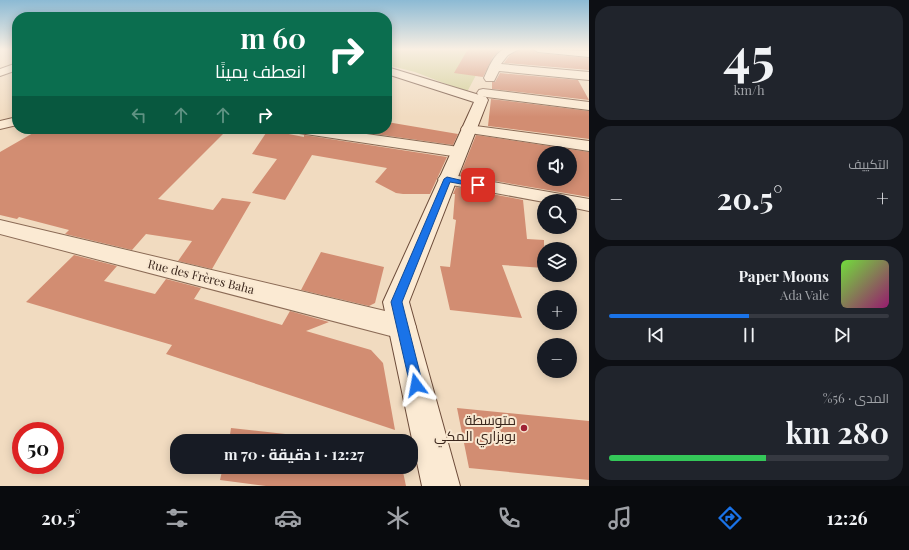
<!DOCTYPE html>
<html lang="ar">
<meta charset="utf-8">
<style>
:root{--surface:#171b24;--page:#20242c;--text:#f1f3f6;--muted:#9ea1a6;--line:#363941;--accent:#1a73e8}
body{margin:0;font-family:"Playfair Display",Cairo,serif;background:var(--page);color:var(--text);direction:rtl;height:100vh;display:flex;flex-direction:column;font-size:15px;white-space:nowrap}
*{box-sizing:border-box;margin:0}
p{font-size:13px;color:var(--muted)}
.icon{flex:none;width:22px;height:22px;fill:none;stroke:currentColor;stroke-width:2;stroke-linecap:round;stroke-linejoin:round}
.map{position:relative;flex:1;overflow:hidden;direction:ltr}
.drawer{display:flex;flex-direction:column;gap:6px;padding:6px;background:#0d0f14;width:320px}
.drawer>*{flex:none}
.banner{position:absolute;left:12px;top:12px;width:380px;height:122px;border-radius:16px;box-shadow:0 2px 10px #0003;direction:rtl;background:#0b6e4f;color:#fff;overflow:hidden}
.controls{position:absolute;left:537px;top:146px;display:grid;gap:8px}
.controls a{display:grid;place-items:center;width:40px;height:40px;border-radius:50%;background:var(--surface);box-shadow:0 2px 10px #0003;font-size:20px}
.speed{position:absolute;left:12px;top:422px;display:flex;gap:8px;font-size:20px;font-weight:700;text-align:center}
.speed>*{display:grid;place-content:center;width:52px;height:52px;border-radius:50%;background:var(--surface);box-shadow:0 2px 10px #0003;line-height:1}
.speed .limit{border:6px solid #d22;background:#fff;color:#111}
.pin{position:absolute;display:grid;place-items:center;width:34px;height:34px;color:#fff;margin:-17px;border-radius:8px;box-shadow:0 2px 6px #0006}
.me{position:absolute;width:44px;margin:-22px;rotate:347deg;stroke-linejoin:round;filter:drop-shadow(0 0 3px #0008)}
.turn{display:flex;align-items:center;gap:14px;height:84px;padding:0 20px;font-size:18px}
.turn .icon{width:52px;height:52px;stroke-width:2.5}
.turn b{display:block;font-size:28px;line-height:34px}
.lanes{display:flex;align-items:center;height:38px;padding:0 20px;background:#0003;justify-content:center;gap:20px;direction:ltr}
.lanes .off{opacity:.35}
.big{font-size:30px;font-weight:700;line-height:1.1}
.drawer .card{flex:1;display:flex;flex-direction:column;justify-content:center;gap:6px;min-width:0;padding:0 14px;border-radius:16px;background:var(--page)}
.drawer .dial{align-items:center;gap:0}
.dial b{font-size:52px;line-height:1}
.song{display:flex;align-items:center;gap:12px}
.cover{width:48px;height:48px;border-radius:6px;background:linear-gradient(135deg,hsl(100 70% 55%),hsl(320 70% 35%))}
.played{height:4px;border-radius:2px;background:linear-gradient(90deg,var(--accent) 50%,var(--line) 50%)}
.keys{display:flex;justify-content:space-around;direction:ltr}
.heat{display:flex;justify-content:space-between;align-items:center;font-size:22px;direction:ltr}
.charge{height:6px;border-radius:3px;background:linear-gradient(90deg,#34c759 56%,var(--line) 0)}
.trip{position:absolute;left:170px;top:434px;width:248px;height:40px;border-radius:16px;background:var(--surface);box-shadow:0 2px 10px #0003;font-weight:700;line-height:40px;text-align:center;direction:rtl}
.menu{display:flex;height:64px;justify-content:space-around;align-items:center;background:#090b0e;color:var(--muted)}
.menu .icon{width:28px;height:28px}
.menu .on{color:var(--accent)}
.menu b{font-size:18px;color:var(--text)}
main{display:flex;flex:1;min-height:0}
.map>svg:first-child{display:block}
.green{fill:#d0ce93}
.building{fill:#d28d72;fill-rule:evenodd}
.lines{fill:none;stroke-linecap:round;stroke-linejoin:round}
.minor-casing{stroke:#8b6b56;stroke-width:2}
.secondary-casing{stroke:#6d4c3a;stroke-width:2}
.minor{fill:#fbead3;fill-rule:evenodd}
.secondary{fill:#fbead3;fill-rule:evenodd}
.route{fill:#1a73e8;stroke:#114b97}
.poi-dot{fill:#9f2234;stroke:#f8e7d0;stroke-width:1.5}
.labels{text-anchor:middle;stroke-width:4;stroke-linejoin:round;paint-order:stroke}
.street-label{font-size:12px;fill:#3a261c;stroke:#f8e7d0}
.near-poi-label{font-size:14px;fill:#3a261c;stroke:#f8e7d0;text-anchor:end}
</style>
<main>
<section class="drawer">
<div class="card dial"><b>45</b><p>km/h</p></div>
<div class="card"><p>التكييف</p>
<div class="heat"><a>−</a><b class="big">20.5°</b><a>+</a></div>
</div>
<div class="card">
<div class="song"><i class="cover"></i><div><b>Paper Moons</b><p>Ada Vale</p></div></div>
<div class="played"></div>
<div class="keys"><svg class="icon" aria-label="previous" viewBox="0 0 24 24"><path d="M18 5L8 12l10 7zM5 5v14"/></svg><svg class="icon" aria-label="pause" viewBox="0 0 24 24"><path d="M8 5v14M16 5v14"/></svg><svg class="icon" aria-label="next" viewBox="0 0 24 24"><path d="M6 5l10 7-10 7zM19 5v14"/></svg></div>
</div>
<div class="card"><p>المدى · 56%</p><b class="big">280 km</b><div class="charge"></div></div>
</section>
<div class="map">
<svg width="589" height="486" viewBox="0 0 589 486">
<rect width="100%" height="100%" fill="#f1dbc0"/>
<path class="green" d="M387,49H490L467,92L415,72L387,65Z"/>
<path class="building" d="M468,49H501L493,57L483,77L454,73Z
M520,49H532L538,53L589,58V70L504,63L509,56Z
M500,73L578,80L589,100L492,89V82H495Z
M491,99L589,111V139L488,126Z
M387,122L458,134L453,145L361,132L363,129H387Z
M40,129H228L158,199L213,210L222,198L251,202L212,269L178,261L192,241L146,234L132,250L65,234L69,230L19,217L17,219L0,215V152Z
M268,130L304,137V135L447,157L430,194H403L396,193L375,182L387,168L312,155L285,200L252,193L277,159L252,154Z
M476,135L589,152V197L460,175ZM544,153H570V179H544Z
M456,187L523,200L527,239L544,240V268L502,265L522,318L450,310L440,266L450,267L456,220L453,219L455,194H453Z
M321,252L384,267L375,303L369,306L301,290Z
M74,255L117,266L104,281L155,294L166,279L201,288L194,299L282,325L290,311L329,322L306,331L371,350L383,363L395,430L166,354L172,345L26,302Z
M457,408L589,421V480L469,468Z
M231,428L348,441H229Z
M223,467H402L406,486H266L220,480Z"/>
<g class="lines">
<g class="minor-casing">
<path id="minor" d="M504,49H519L508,55L501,64L589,72V80L499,71L494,81H486L484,78C489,67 493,55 504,49Z
M533,49L589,51V57L538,52Z
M17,63V70L0,76V69Z
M483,89L589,102V110L479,96L477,93L479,90Z
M17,117V125L0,129V121Z
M468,125L589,141V151L463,132L461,129L463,126Z
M292,129H331L459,147L465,149L467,152L465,155L459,157L299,133L294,132Z
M447,174L589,199V211L570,207V201H544V202L441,183L438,179L441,175Z
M0,220L402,315L412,319L416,327L412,335L402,339L0,234Z"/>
</g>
<g class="secondary-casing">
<path id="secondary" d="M387,67L486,97L488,100L409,302L460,486H422L383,302L474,102L387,74Z"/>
</g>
<use href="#minor" class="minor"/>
<use href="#secondary" class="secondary"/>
</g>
<linearGradient id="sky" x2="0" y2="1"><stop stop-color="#8cbad4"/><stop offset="0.42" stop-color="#f9efe3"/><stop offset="1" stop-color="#f9efe3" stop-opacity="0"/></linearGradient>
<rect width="589" height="117" fill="url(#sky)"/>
<path class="route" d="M447,177L481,185L478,187L450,182L402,302L423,385L421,389L416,391L412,389L410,385L391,302L444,179Z"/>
<circle class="poi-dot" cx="524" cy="428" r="4"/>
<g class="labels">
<g class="street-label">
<text transform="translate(201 277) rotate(14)" y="4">Rue des Frères Baha</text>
</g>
<g class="near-poi-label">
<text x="516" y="425">متوسطة<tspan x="516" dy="16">بوبزاري المكي</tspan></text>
</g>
</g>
</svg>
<div class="controls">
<a><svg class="icon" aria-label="sound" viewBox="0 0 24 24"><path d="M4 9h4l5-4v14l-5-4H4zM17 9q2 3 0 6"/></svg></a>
<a><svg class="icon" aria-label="search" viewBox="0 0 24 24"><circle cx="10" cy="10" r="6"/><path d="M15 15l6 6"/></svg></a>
<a><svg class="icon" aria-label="layers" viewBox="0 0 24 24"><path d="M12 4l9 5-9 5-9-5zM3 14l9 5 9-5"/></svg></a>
<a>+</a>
<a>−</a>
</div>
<div class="speed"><div class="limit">50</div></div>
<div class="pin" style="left:478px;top:185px;background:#d93025"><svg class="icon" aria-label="arrive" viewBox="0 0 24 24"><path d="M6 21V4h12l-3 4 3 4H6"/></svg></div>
<svg class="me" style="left:416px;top:385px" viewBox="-20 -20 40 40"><path d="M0-17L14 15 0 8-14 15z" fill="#1a73e8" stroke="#fff" stroke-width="4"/></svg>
<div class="trip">12:27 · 1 دقيقة · 70 m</div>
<div class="banner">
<div class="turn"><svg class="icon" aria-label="right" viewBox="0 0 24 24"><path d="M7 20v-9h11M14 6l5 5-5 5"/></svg><div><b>60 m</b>انعطف يمينًا</div></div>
<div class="lanes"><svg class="icon off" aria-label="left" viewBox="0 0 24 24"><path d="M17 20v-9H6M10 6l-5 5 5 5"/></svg><svg class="icon off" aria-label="ahead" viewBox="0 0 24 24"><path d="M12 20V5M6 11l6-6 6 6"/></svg><svg class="icon off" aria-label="ahead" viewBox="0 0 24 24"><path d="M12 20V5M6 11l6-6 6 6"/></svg><svg class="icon" aria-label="right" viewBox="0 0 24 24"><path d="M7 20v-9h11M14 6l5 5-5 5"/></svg></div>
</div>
</div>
</main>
<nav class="menu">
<b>12:26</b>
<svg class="icon on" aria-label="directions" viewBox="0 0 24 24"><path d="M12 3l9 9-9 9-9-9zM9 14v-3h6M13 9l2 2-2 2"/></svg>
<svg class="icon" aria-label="music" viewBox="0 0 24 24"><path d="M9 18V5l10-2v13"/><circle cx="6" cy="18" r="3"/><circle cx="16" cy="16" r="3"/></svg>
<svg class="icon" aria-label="phone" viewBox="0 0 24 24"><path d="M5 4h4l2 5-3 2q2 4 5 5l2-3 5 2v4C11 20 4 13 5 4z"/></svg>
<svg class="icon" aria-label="climate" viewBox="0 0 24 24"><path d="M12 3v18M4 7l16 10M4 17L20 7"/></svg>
<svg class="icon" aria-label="car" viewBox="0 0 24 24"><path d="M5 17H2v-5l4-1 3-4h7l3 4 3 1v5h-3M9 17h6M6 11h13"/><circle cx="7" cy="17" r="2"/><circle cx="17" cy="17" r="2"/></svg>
<svg class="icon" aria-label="filters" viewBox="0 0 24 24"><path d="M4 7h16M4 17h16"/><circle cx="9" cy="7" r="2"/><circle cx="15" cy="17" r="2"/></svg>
<b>20.5°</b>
</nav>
